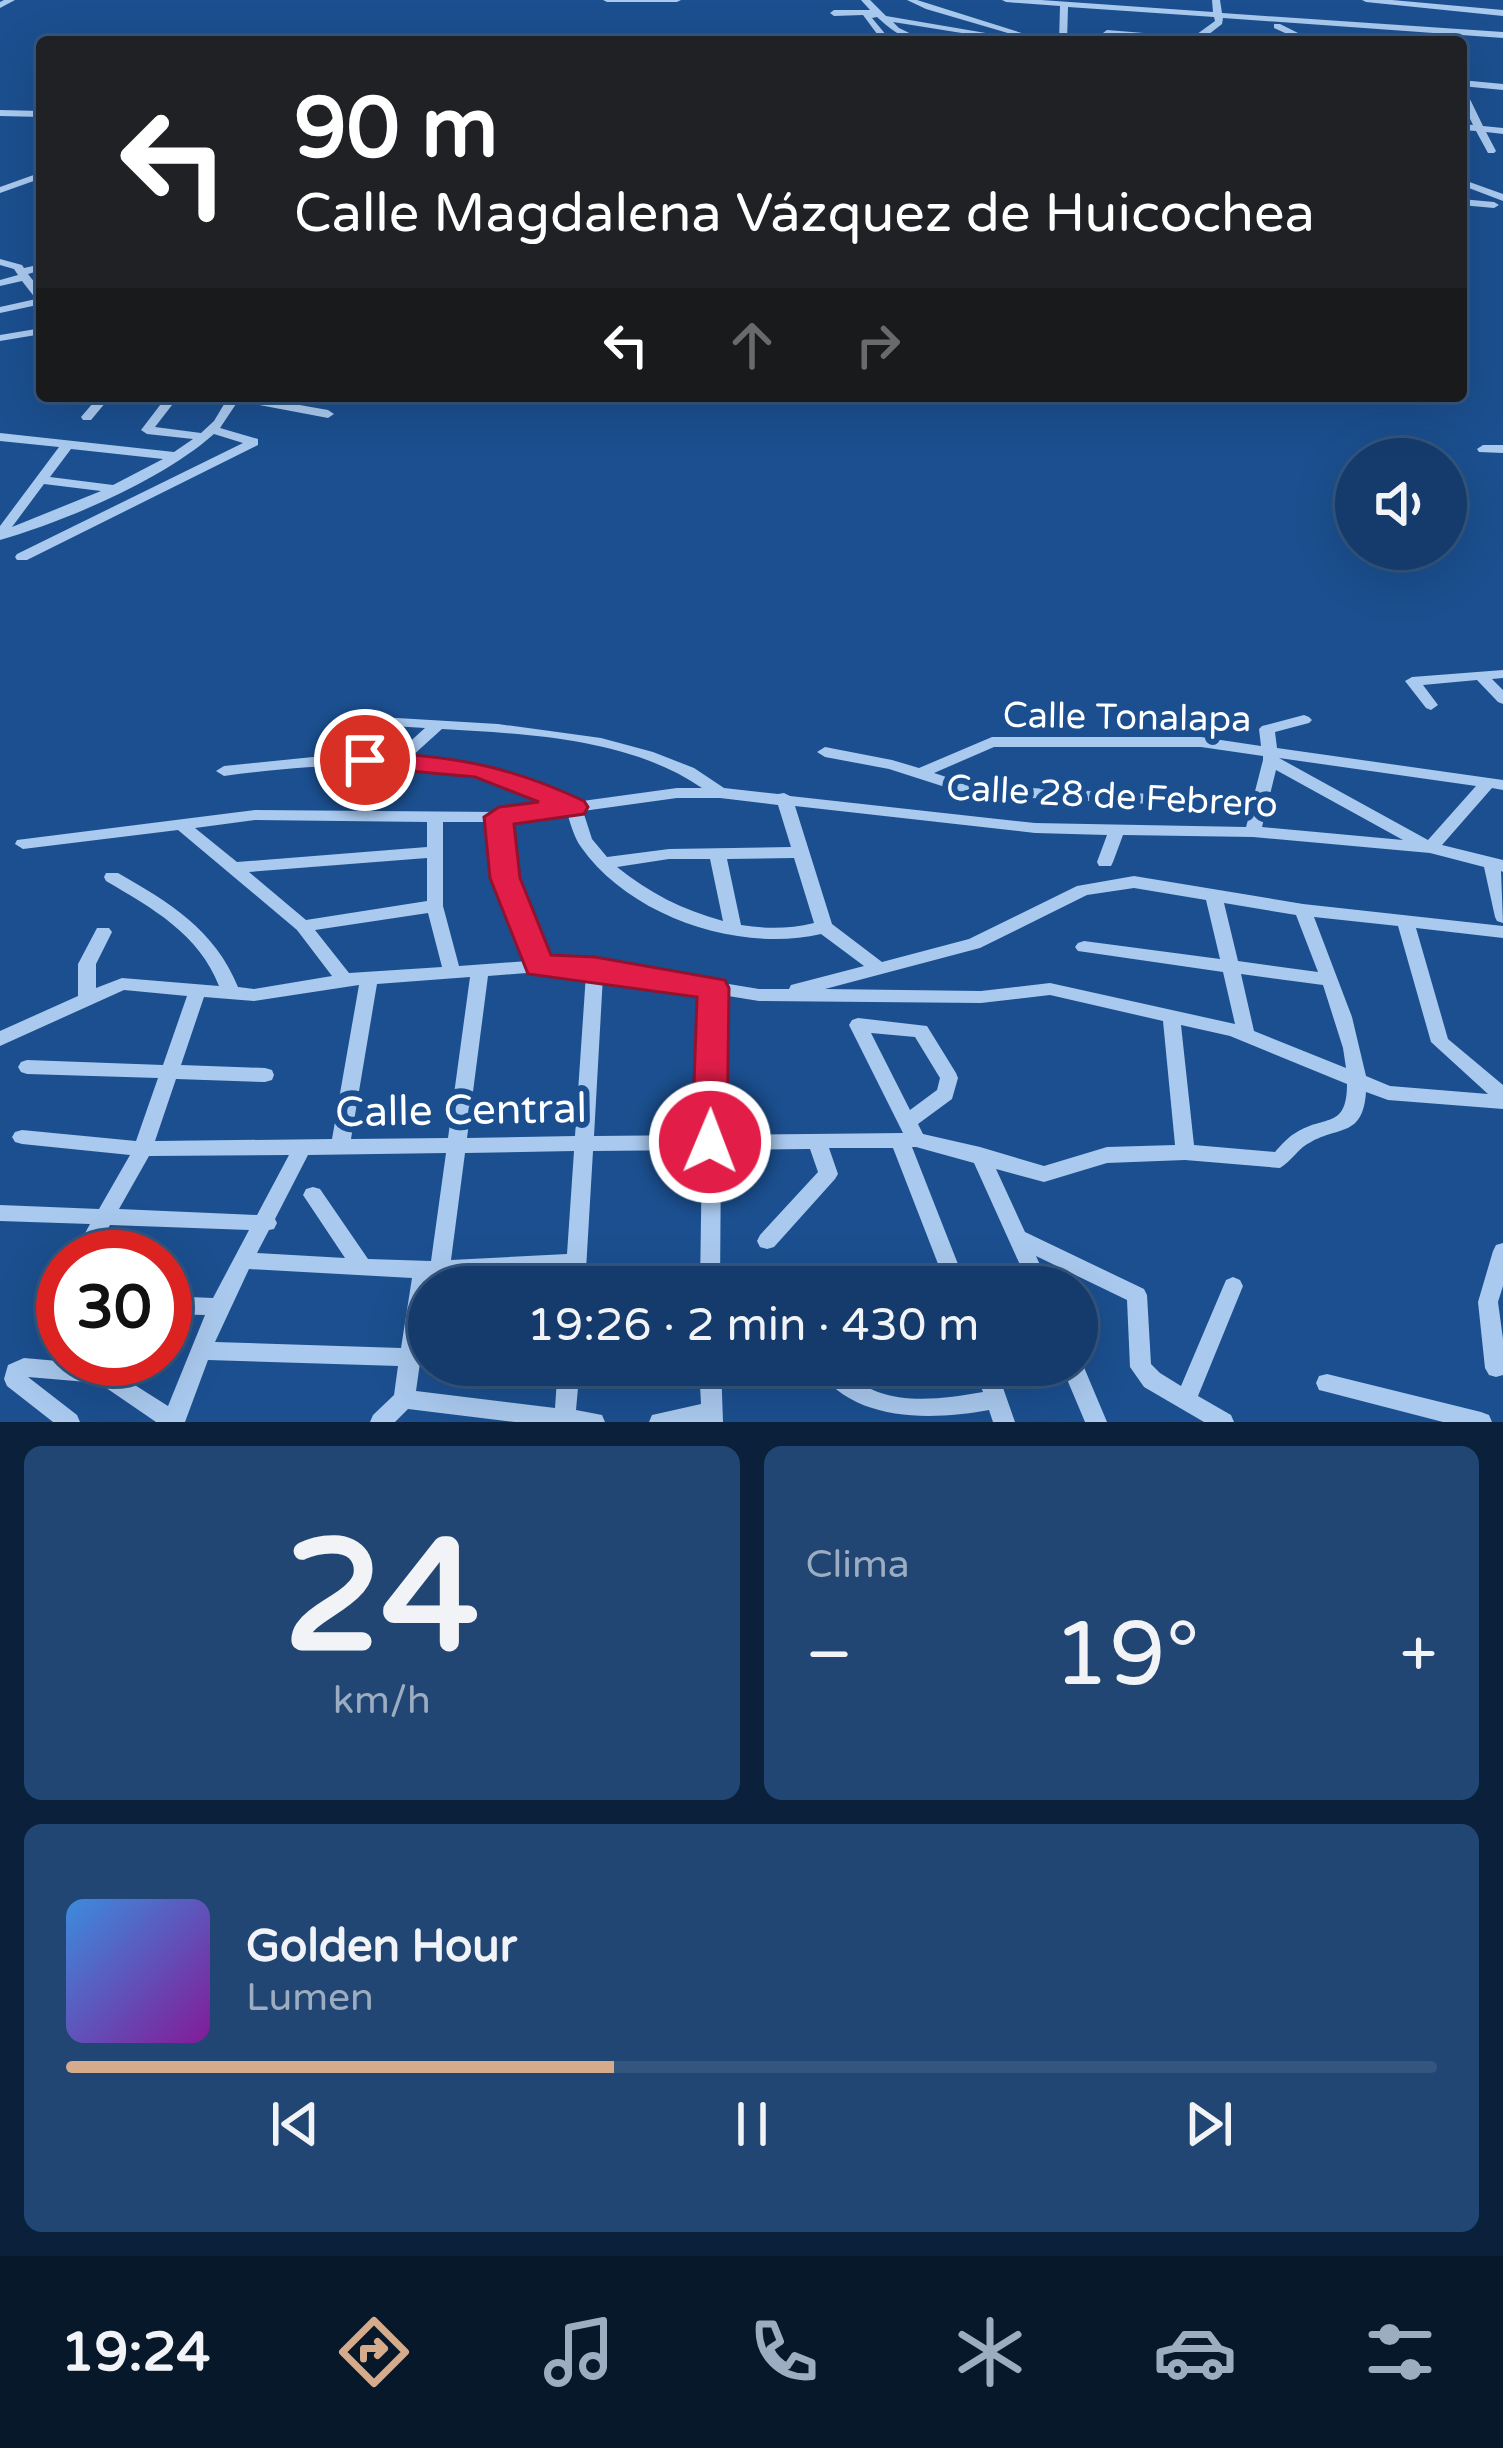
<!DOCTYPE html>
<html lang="es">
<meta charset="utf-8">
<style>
:root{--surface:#143b6b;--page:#214673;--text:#f1f3f6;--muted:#9dadc1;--line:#33557e;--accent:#d6ab8b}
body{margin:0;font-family:"Varela Round",sans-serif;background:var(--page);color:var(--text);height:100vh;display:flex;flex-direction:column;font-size:45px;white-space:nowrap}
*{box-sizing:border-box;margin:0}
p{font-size:39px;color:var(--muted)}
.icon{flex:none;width:66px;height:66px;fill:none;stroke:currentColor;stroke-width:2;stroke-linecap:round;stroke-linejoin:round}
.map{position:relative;height:1422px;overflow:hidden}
.details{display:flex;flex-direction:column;gap:24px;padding:24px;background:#0b203b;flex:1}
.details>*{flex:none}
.guide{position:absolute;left:36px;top:36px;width:1431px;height:366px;border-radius:12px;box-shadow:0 12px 48px #0002,0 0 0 3px var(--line);background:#202124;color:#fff;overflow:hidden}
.tools{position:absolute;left:1335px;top:438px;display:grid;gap:24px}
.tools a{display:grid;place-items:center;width:132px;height:132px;border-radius:50%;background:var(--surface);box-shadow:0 12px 48px #0002,0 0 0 3px var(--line);font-size:60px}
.speed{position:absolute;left:36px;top:1230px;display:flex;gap:24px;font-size:60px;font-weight:700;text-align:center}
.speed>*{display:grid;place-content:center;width:156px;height:156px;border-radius:50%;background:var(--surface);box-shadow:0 12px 48px #0002,0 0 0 3px var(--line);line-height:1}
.speed .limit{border:18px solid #d22;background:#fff;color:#111}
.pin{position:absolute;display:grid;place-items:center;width:102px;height:102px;color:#fff;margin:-51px;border:6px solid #fff;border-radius:50%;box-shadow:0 3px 12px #0007}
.me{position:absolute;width:132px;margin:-66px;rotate:1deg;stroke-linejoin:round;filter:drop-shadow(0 0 9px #0008)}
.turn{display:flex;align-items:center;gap:42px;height:252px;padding:0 60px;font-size:54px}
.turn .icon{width:156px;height:156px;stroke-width:2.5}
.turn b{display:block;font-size:84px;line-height:102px}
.lanes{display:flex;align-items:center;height:114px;padding:0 60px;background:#0003;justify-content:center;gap:60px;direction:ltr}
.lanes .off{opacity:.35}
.big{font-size:90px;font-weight:600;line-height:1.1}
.details .tile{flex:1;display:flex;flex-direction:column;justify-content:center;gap:18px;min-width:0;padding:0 42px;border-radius:18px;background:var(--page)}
.details .dial{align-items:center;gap:0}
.dial b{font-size:156px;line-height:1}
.song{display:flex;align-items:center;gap:36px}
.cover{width:144px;height:144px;border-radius:18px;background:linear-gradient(135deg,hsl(210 70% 55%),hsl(290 70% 35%))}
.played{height:12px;border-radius:6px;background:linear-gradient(90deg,var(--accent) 40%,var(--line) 40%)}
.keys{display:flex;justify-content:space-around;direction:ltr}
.heat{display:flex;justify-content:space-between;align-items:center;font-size:66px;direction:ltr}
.details .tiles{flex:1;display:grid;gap:24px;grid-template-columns:1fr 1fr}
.tile:last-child{grid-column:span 2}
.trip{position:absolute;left:408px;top:1266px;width:690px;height:120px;border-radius:60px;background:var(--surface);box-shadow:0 12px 48px #0002,0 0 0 3px var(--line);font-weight:600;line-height:120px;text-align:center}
.dock{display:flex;height:192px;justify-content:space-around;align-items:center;background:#08182b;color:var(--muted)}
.dock .icon{width:84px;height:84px}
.dock .current{color:var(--accent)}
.dock b{font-size:54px;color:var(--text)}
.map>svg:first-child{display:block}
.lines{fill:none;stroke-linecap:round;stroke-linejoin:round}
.minor{fill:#a9c9ee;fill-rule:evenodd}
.route{fill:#e11d48;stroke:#92132f;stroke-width:3}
.labels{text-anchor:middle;stroke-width:12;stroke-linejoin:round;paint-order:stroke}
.street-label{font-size:36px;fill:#fff;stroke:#1b4f8f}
.near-street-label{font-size:42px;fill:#fff;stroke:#1b4f8f}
</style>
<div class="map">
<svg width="1503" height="1422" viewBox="0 0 1503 1422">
<rect width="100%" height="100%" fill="#1b4f8f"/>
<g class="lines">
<path class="minor" d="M4,0H15L0,8V2Z
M603,0H681L677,2H607Z
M861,0H870L886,16L1038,42H1018L893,22L899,28L928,42C907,42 892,31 877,17L872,18L892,42H883L863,15L834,16L830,13L834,10H870Z
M907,0H917L1028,35L1021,37L926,9Z
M1002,0H1041L1213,12L1212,0H1220L1222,13L1503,32V38L1223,18L1222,24L1199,42H1188L1107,36L1103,33L1107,30L1193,37L1215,21L1214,17L1068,7L1067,42H1059L1060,6L1006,2Z
M1362,0H1392L1503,10V16L1366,2Z
M1274,24H1280L1316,42H1305L1274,28Z
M108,35L126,40L127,42L105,40V36Z
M1461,80L1503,84V90L1461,86Z
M1461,88L1466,91L1483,126L1503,128V134L1486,132L1496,151L1494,153H1488L1476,131L1461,130V124L1473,125L1461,100Z
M0,110L42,111V117L0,116Z
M42,172V178L0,193V187Z
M1461,179L1503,194V201L1461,185Z
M1461,199L1494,202L1499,205L1494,208L1461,205Z
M0,259L22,265L24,268L42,264V270L28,274L42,292V304L0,313V307L36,299L22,281L0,286V280L18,275L14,269L0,265Z
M42,328V334L0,341V335Z
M99,396H111L91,420H83L81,417Z
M167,396H179L155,427L201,433L214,421L229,396H248L328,410L334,414L328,418L238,401L220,428L258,439V445L27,560H17L15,557L17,554L243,443L214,434C162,480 66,521 0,540V526L59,447L0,441V433L174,452L193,439L147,434L141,430ZM71,449L163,459L113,485L50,477ZM44,484L101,491L12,527Z
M1483,445H1503V453L1479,452L1477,449Z
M1503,670V678L1492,679L1503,690V704L1498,702L1477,680L1423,685L1438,705L1431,710L1426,708L1405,681L1412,677Z
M1304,715L1309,717L1312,720L1309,723L1275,732L1277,748L1503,780V790L1492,788L1442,845L1503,860V872L1501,871L1503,923L1497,921L1495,917L1484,867L1430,853L1253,837L1123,835L1113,862L1111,866H1099L1097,862L1107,835L1035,833L795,806L832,924L882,962L969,939L1077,886L1134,876L1303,904L1503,926V938L1416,928L1448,1039L1503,1085V1109L1388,1100L1366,1092C1363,1137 1339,1126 1311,1142C1298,1148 1292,1161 1280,1168L1185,1160L1107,1163L1044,1182L996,1169L1025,1232L1144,1289L1147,1295L1151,1364L1160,1373L1181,1386L1226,1280L1233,1277L1240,1280L1243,1286L1198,1396L1231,1415L1234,1422H1204L1144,1387L1130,1367L1127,1300L1036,1256L1050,1287H1030L974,1163L916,1147H912L967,1287H947L893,1148H829L838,1174L835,1179L774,1247L767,1249L760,1247L757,1241L760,1235L818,1172L810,1149L721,1150L720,1287H700L702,1150L593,1151L585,1287H565L566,1271L432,1278L416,1391L555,1408L558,1365H580L576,1410L602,1415L605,1422H515L408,1409L395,1422H370L373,1415L394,1395L398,1366L208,1360L185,1422H156L99,1383L28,1377L77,1415L80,1422H53L7,1386L4,1379L8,1365L24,1358L103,1365L168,1406L205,1315L165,1314V1296L213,1298L249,1230L110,1225L92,1257H72L90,1224L0,1221V1205L99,1209L130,1155L22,1144L15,1142L12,1137L15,1132L22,1130L136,1141L158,1078L27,1074L21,1072L18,1067L21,1062L27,1060L163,1065L187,996L124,990L0,1046V1031L78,996V964L97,928H109L112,932L96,964V988L122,978L219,986C199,934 152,908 106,881L104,877L106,873H118C169,902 215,930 238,987L254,989L332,976L297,930L178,830L23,849L15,844L17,840L255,810L499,812L554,804C446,756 339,761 224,776L216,771L224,766L313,757L394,756L425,728L358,724L355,721L358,718L363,716L498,724L601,738L653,752L694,768L724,788L778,794L784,793L790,796L1035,823L1246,827L1251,809L970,795L889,769L825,757L817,752L825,747L892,760L919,768L992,737H1201L1261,746L1259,729L1262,726ZM442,729C528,734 629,738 702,788H677L575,802L535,784L493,771L445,761L411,757ZM994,747H1201L1263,756V760L1253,799L971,785L934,773ZM1279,758L1476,786L1428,840ZM1276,770L1403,840L1262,827ZM677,798H720L778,805L791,847L669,849L607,857L592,839L583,811ZM567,813C571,825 574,837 581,847C630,917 740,953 821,934L864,966L791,985L789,989H759L595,962L545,960L513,879L507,821ZM255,820L427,822V847L237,862L195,828ZM443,822H491L497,879L528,961L459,966L443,906ZM427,858V901L306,920L249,872ZM794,858L814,923C789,929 766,929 741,925L727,859ZM669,859H710L723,921C683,910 649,893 617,867ZM1134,888L1206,900L1220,959L1084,941L1078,943L1075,947L1078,951L1223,972L1235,1024L1050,983L981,991L825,989L980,948L1087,895ZM1224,903L1296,915L1318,972L1238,961ZM428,913L442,967L349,973L315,930ZM1314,917L1398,926L1431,1042L1488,1094L1390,1086L1366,1076L1352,1017ZM539,972L586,974L575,1136L467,1138L488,976ZM1241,974L1323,985L1343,1048L1346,1068L1254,1031ZM603,976L704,992L702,1135L594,1136ZM470,977L448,1138L351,1139L377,984ZM359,985L332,1139L155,1141L176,1079L265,1082L272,1080L274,1075L272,1070L265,1068L181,1065L204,997L254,1001ZM722,995L759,1001L981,1003L1050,995L1163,1021L1175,1145L1107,1147L1044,1166L980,1147L923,1134L918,1124L952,1099L958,1078L956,1073L927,1026L858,1018L852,1020L849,1025L903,1133L721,1135ZM1181,1025L1230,1036L1347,1084C1347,1129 1325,1115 1297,1132C1288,1137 1282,1144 1275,1152L1194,1145ZM871,1033L915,1037L940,1078L937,1090L910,1110ZM574,1151L567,1254L451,1260L465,1153ZM446,1153L431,1261L368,1259L320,1189L313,1187L306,1189L303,1195L345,1258L257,1253L269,1230L274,1229L277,1223L275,1219L308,1155ZM289,1155L257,1215L119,1209L149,1156ZM249,1269L412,1278L401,1348L215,1342Z
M1503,1243V1286L1498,1302L1503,1339V1375L1496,1377L1489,1375L1485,1368L1478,1302L1493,1251L1496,1245Z
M63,1282V1310L51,1306L48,1300L56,1285Z
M1077,1358L1083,1365L1107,1422H1085L1061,1365H1077Z
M699,1365H721L723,1422H649L652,1415L701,1404Z
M815,1365H839C876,1408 932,1401 983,1392L973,1365H995L1015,1422H993L989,1410C928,1421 850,1422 815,1365Z
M1327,1374L1481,1412L1489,1415L1492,1422H1443L1327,1392L1319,1390L1316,1383L1319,1376Z"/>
</g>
<path class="route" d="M365,751C454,758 501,762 584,801L588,807L584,814L514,824L520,878L551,955L595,957L725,980L729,988L727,1142L722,1152H698L692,1142L697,997L528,974L490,878L484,817L499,807L539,802L475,777L355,766L351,760Z"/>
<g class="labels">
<g class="street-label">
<text transform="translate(1127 716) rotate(1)" y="13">Calle Tonalapa</text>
<text transform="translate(1112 795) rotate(3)" y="13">Calle 28 de Febrero</text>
</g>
<g class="near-street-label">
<text transform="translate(461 1109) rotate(-1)" y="15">Calle Central</text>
</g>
</g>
</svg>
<div class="tools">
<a><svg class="icon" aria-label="sound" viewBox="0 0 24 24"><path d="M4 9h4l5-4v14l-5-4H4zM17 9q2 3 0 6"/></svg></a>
</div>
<div class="speed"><div class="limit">30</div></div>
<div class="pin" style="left:365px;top:760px;background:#d93025"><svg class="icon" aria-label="arrive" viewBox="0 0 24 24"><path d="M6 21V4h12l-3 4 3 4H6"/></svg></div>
<svg class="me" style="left:710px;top:1142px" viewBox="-20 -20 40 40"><circle r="17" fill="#e11d48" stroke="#fff" stroke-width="3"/><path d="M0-11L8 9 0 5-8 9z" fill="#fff"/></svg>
<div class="trip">19:26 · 2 min · 430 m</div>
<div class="guide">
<div class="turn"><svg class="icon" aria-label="left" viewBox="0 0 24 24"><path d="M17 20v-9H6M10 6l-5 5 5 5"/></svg><div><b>90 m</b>Calle Magdalena Vázquez de Huicochea</div></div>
<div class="lanes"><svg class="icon" aria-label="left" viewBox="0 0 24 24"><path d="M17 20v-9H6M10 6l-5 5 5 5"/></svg><svg class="icon off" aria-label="ahead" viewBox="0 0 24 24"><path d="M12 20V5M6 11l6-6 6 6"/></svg><svg class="icon off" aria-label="right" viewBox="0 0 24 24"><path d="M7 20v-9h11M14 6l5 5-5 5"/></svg></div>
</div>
</div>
<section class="details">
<div class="tiles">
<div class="tile dial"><b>24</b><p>km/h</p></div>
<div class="tile"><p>Clima</p>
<div class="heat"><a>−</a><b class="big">19°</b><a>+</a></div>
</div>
<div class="tile">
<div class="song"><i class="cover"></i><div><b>Golden Hour</b><p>Lumen</p></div></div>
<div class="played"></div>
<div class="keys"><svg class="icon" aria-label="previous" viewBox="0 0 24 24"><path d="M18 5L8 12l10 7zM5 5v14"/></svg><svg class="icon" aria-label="pause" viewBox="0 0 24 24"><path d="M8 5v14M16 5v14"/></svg><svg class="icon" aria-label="next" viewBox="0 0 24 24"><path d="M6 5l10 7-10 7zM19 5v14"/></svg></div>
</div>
</div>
</section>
<nav class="dock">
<b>19:24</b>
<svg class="icon current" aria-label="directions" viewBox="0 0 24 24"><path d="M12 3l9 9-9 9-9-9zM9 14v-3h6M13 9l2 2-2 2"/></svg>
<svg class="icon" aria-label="music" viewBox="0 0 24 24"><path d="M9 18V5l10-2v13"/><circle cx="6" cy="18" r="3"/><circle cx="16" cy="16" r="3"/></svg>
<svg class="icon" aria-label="phone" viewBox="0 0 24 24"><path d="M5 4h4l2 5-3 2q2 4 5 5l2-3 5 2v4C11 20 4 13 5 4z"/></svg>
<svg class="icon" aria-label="climate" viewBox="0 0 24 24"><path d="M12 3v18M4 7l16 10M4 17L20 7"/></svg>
<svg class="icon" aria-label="car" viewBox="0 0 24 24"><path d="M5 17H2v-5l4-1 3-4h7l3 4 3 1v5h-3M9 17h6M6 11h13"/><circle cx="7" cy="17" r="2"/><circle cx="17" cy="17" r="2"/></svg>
<svg class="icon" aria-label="filters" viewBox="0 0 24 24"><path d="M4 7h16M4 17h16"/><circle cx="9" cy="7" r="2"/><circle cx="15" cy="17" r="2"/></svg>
</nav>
